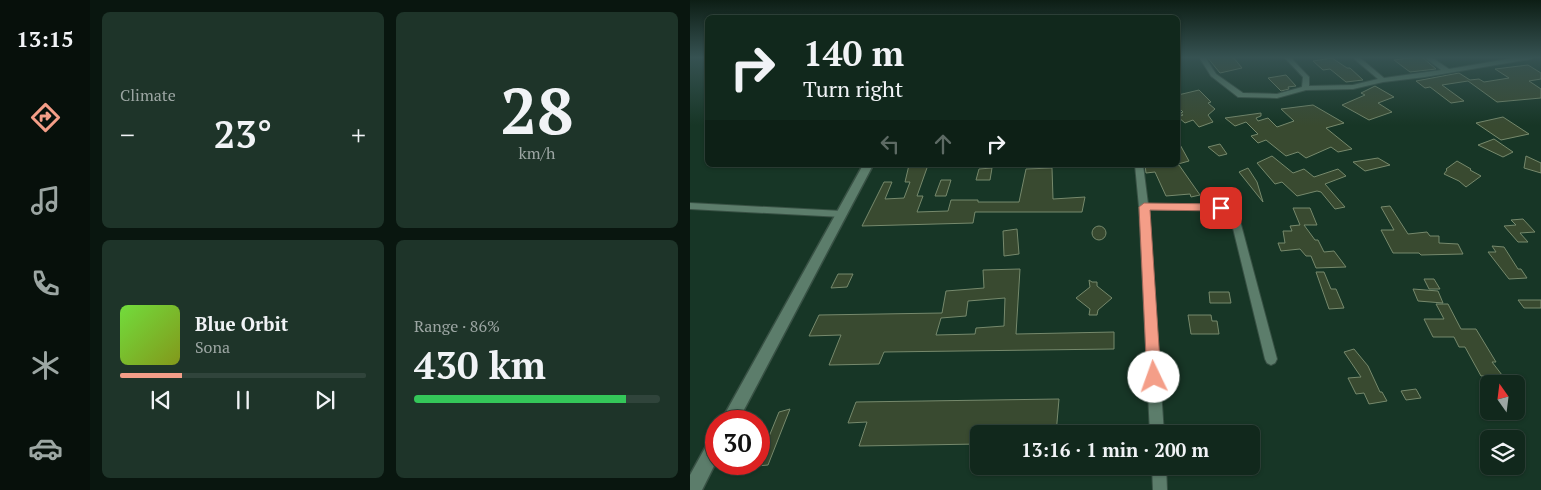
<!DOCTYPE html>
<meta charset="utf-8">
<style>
:root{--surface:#11281c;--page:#1e3429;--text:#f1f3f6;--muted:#9ca6a3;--line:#30443b;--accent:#f49e88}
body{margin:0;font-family:"PT Serif",serif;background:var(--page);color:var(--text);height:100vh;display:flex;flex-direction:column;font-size:19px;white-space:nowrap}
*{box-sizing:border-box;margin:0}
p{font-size:16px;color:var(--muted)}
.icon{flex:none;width:28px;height:28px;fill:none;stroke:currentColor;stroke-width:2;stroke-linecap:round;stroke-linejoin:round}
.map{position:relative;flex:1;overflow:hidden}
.sheet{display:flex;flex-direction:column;gap:12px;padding:12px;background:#09160f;width:600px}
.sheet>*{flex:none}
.banner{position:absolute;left:15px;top:15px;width:475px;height:152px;border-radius:8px;box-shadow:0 1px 4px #0004,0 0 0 1px var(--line);background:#11281c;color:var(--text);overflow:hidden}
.needle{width:32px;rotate:346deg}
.tools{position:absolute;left:790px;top:375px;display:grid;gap:10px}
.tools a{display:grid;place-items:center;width:45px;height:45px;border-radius:8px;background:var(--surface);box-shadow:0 1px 4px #0004,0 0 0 1px var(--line);font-size:25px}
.speed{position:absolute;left:15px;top:410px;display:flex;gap:10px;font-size:25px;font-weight:700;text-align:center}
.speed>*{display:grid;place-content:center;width:65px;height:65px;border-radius:50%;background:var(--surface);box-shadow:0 1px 4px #0004,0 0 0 1px var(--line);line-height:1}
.speed .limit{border:8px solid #d22;background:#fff;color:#111}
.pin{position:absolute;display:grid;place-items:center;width:42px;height:42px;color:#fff;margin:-21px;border-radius:10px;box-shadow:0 2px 8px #0006}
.me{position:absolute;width:55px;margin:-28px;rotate:357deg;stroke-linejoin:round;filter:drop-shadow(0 0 4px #0008)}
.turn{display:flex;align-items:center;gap:18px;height:105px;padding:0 15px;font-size:22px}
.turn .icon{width:65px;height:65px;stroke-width:2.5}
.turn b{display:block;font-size:35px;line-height:42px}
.lanes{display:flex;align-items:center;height:48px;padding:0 15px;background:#0003;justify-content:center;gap:25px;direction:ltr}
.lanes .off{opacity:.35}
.big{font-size:38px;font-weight:800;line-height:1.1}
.sheet .card{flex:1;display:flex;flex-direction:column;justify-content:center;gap:8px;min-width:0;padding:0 18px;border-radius:8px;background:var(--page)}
.sheet .dial{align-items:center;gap:0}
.dial b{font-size:65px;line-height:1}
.song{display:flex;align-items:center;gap:15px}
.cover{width:60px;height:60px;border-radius:8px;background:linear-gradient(135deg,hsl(100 70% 55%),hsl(70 70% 35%))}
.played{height:5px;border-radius:2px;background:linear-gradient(90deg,var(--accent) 25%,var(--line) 25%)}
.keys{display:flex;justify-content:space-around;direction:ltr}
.heat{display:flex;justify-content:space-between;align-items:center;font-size:28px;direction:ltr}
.charge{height:8px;border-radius:4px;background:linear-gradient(90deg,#34c759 86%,var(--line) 0)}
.sheet .tiles{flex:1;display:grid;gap:12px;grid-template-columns:repeat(2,1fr)}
.trip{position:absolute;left:280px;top:425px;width:290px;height:50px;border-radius:8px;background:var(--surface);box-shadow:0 1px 4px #0004,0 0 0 1px var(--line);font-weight:800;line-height:50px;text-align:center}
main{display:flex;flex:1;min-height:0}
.tab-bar{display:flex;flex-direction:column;width:90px;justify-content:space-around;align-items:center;background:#07100b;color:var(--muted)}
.tab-bar .icon{width:35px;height:35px}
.tab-bar .current{color:var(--accent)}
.tab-bar b{font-size:22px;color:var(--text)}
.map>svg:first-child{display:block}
.building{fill:#394a30;stroke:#76896c;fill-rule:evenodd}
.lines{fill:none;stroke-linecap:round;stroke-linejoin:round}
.minor-casing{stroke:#385144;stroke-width:2}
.secondary-casing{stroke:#385144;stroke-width:3}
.minor{fill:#5c7d6b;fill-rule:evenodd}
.secondary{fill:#5c7d6b;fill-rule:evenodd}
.route{fill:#f49e88;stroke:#9f6758}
</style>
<main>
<nav class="tab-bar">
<b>13:15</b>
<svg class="icon current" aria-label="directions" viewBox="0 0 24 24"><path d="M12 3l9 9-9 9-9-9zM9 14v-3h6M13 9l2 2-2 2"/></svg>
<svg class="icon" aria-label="music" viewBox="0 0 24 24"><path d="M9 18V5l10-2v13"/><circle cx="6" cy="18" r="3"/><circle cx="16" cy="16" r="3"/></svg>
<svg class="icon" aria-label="phone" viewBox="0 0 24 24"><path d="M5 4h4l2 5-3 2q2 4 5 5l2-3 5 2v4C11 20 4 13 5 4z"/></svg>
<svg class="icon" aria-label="climate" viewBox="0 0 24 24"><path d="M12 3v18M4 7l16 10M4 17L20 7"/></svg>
<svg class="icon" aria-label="car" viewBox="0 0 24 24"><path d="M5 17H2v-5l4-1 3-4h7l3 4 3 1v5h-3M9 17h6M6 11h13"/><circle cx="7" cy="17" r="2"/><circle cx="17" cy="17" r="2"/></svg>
</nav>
<section class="sheet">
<div class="tiles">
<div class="card"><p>Climate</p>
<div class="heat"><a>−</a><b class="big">23°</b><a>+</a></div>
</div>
<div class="card dial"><b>28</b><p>km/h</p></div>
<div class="card">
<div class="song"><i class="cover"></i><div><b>Blue Orbit</b><p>Sona</p></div></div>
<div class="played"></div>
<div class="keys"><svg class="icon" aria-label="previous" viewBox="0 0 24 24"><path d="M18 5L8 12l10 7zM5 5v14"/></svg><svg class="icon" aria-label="pause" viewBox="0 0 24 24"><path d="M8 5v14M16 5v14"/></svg><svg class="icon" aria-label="next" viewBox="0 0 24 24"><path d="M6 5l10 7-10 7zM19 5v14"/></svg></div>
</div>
<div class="card"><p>Range · 86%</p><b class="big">430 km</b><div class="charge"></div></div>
</div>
</section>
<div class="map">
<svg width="851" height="490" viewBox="0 0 851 490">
<rect width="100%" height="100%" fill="#173626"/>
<path class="building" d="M517,57H543L552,68L530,73Z
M727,57H732L746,69L720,72L704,60Z
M642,58L657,68H660L673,80L656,82L640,69L633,70L623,61Z
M838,65L851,73V79L839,81L851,89V98L807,102L778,81L752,85L774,101L761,103L740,87L735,88L726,81L769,73L780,80L789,79L794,82L819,78L805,69Z
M596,75L606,86L598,87L599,89L591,91L578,78Z
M685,86L704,97L688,103L702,112L679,120L652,105L675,95L671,93Z
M509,90L521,102L518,103L525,109L518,115L523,122L509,127L503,120L495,123L488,117L493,115L490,113L493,112L488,107V95Z
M623,105L654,123L636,128L662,149L648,152L641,147L616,158L608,152L596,156L576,140L568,143L561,136L568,134L556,122L545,126L535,118L571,113V116L566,118L568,121L578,118L587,127L604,121L591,109Z
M813,117L839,134L811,140L786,123Z
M804,139L823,152L813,157L788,145Z
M488,141L499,161L488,164Z
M530,144L537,154L529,156L518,147Z
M582,156L603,173L614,169L624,177L648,169L656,176L635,184L655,207L645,209L631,192L627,191L607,196L592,182L585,184L567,163Z
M836,156L851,163V173L834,168Z
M688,158L700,165L675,171L663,162Z
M767,161L781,169L780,170L791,176L776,187L769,181L754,174L757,170L756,169Z
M219,165H238L227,196H233L227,212L258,211L261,200H288V202H329L336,169L362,168L363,199L395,197L392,212H285L283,223L172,226L194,182H202L195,199L214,198L220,182H215Z
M455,165H489L510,195L501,197L500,194L476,196L465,172L456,173Z
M302,168L300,180H286L289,169Z
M558,168L567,182L573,202L549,172Z
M251,180H261L256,196H245Z
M700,206L718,234L737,232L740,236H749V243L768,244L773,254L731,255L729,253H703L691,230H704L691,207Z
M603,208H620L627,225H614L625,240H628L634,252L644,251L656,267L626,268L621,256H616L610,249L591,251L588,243H595L593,231H602L600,226L610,225Z
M833,219L845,232L830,233L838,242H828L814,226L826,225L821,220Z
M402 233a7 7 0 1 1 14 0a7 7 0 1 1-14 0Z
M327,229L329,254L314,256L313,231Z
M802,246L814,247L828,269H831L837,278L819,279L798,252H806Z
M330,269L326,334L424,332V349L194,352L189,364L139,365L151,335L119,336L129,315L252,313L256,291L294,288L293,270ZM315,298L314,326L286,328L285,334L246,335L251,318L276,316L278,301Z
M626,272H634L641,289H646L654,308L639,309Z
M148,274H163L157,287L141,288Z
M734,279H744L750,289H739Z
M399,280L402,282H407V286L422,298L408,310L407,315H399L400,309L386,298L400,287Z
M723,289L748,291L753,303L728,301Z
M519,292H539L541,303H520Z
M828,300H851V308H834Z
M746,304H758L771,329H786L806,362H802L812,375L791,376L775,347H769L764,337H743L734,319H754Z
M498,315H521L522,321H527L529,334H501Z
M664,349L678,366L690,392H692L697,401L679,404L674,393L666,394L658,378L671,377L654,352Z
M726,389L731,398L716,400L711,391Z
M369,399L366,434H289V444L169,446L177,422L158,423L166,402Z
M100,409L78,465L67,466L89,412Z"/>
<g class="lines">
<g class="minor-casing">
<path id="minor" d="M509,57H515L526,74L553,93L587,94L612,87L613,77L594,57H600L619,77V86L663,85L688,79L662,57H669L694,78L751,70L734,57H741L759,69L830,57H844L841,59L735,77L693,82L663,89L616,90L587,98L548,97L521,76Z
M445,165H453L458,204H531L542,208L549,217L587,359L585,363L581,365L577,363L575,359L541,220L536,212L530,210H459L474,434H460L449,207Z
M0,203L152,211L157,214L152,217L0,209Z
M462,466H476L477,490H463Z"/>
</g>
<g class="secondary-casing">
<path id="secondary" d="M173,165H183L48,421H31Z
M26,436V462L12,490H0V475L20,439Z"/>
</g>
<use href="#minor" class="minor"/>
<use href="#secondary" class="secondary"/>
</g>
<linearGradient id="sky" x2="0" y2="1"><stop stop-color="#0d1e15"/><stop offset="0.46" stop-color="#365252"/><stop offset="1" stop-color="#365252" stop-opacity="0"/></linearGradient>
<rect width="851" height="125" fill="url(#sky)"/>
<path class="route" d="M454,203L531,204L537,208L531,211L460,210L471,377L469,382L464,384L459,382L457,377L449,207Z"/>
</svg>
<div class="tools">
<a><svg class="needle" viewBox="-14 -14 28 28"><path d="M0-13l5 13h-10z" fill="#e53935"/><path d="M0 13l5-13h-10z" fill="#9ca6a3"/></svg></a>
<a><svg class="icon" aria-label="layers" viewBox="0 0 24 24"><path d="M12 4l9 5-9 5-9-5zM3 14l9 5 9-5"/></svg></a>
</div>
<div class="speed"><div class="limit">30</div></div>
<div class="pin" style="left:531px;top:208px;background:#d93025"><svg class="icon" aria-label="arrive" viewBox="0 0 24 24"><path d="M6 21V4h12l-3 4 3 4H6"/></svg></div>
<svg class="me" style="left:464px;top:377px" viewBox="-20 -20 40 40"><circle r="19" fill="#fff"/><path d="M0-13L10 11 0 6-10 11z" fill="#f49e88"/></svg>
<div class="trip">13:16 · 1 min · 200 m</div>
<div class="banner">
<div class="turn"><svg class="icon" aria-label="right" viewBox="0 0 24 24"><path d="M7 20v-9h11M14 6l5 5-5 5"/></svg><div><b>140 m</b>Turn right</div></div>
<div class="lanes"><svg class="icon off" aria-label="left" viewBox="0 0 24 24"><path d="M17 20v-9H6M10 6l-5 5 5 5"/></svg><svg class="icon off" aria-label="ahead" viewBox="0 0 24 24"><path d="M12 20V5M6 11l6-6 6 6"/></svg><svg class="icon" aria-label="right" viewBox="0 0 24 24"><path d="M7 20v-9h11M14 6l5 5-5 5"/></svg></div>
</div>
</div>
</main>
